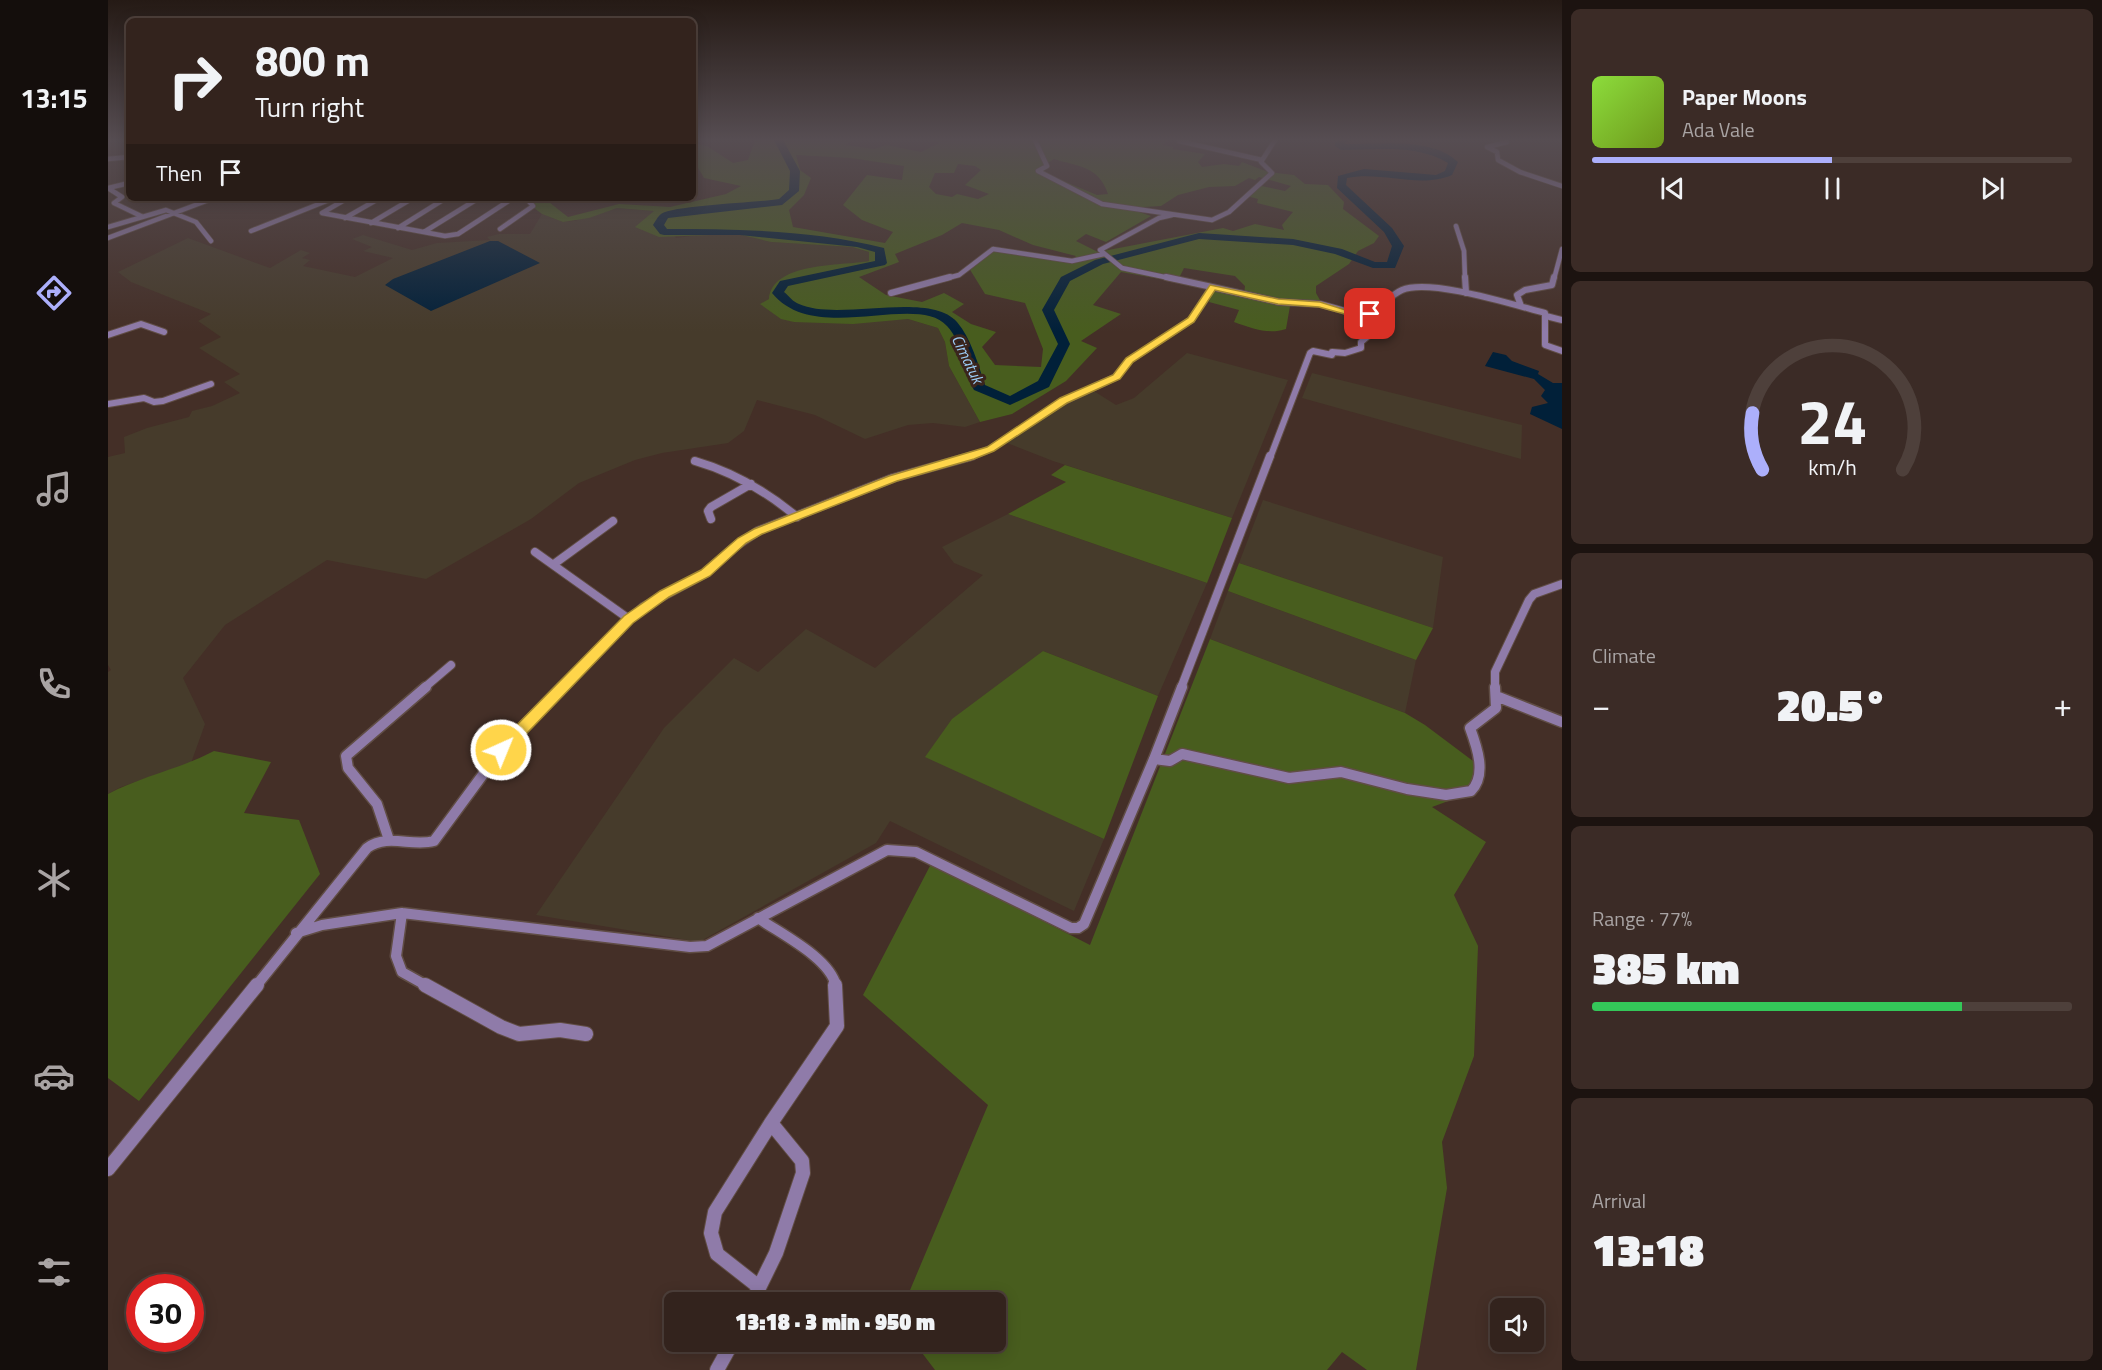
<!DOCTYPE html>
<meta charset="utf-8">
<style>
:root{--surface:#33231d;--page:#3b2b26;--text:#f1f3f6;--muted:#a9a4a4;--line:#4e403b;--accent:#acaffb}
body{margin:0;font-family:"Titillium Web",sans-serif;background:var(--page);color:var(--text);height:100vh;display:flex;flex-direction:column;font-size:22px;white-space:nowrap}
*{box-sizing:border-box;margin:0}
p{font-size:20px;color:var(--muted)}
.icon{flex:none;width:33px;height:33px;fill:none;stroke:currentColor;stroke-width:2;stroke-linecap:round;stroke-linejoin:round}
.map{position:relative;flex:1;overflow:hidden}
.panel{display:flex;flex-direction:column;gap:9px;padding:9px;background:#1c1310;width:540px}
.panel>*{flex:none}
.hud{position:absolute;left:18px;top:18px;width:570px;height:183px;border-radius:9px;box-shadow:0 3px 15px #0003,0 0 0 2px var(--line);background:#33231d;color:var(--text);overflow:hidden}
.tools{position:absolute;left:1382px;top:1298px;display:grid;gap:12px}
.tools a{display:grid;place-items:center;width:54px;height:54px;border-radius:9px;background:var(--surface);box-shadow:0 3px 15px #0003,0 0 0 2px var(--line);font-size:30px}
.speed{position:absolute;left:18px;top:1274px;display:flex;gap:12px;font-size:30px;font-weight:700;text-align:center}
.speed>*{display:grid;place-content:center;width:78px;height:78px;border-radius:50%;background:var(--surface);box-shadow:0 3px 15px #0003,0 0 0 2px var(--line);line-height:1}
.speed .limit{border:9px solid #d22;background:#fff;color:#111}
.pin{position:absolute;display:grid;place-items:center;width:51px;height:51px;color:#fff;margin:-26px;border-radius:12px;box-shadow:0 3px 9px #0006}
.me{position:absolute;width:66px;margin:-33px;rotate:44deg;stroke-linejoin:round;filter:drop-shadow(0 0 4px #0008)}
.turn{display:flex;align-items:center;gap:21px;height:126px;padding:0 30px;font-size:27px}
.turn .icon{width:78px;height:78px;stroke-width:2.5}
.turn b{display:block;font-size:42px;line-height:51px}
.then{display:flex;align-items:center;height:57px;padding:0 30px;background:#0003;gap:12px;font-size:22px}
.big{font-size:45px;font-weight:800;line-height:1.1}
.panel .card{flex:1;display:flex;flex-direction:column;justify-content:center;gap:9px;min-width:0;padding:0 21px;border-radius:9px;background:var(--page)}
.panel .dial{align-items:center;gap:0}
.dial svg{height:156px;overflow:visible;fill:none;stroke:var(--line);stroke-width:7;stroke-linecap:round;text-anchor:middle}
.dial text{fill:var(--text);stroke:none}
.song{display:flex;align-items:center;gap:18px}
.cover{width:72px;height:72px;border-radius:9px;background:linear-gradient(135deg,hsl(90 70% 55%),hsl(80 70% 35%))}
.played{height:6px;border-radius:3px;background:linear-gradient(90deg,var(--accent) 50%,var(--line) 50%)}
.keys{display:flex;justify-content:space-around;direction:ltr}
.heat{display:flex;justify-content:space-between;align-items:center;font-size:33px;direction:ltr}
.charge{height:9px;border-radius:4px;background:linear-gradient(90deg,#34c759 77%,var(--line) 0)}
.trip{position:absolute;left:556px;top:1292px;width:342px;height:60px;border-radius:9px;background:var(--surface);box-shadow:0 3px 15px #0003,0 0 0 2px var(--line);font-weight:800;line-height:60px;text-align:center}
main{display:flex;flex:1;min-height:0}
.tab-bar{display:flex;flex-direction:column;width:108px;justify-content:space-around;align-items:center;background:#140e0c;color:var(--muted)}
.tab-bar .icon{width:42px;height:42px}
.tab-bar .selected{color:var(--accent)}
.tab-bar b{font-size:27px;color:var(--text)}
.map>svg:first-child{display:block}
.industrial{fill:#463b2b}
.green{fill:#485d1e;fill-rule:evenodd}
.water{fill:#012039}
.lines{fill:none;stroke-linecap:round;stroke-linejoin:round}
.river{fill:#012039;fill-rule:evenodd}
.street-far4-casing{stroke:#604d45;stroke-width:6}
.street-far3-casing{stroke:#604d45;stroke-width:8}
.street-far2-casing{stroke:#604d45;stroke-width:10}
.street-far1-casing{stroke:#604d45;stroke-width:13}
.street-casing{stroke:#604d45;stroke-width:16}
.street-far4{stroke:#8f7ba9;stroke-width:4.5}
.street-far3{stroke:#8f7ba9;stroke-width:6}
.street-far2{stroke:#8f7ba9;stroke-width:8}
.street-far1{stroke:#8f7ba9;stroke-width:10}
.street{stroke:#8f7ba9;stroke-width:14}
.route{fill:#ffd54a;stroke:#a68a30;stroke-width:1.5}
.labels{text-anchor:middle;stroke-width:6;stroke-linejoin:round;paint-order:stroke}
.far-water-label{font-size:16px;font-style:italic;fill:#9bcaf4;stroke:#3a251d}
</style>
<main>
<nav class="tab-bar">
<b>13:15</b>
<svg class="icon selected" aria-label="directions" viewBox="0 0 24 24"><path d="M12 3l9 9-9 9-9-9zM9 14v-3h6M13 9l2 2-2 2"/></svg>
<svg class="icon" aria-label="music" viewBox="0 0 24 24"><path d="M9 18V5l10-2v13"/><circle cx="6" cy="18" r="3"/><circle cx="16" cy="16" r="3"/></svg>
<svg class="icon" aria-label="phone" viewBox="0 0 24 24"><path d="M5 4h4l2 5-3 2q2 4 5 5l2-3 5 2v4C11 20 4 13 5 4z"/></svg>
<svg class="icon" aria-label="climate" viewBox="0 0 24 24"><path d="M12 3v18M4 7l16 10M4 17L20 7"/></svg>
<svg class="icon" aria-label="car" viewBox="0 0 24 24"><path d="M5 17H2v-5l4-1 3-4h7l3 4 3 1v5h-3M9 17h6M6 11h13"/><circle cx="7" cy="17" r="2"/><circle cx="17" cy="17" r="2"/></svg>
<svg class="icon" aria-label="filters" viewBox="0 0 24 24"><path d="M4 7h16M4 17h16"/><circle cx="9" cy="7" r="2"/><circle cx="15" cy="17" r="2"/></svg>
</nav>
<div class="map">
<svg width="1454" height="1370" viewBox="0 0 1454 1370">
<rect width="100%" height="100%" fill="#442f27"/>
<path class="industrial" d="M509,208L547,211L568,238L597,234H629L663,242L744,247L761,252V261L737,265L653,304L686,322L800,319L830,328L837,342L841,366L872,422L857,427L825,423L800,425L757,439L707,415L649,400L636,431L620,443L554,453L527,460L471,483L423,519L318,579L219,560L117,625L75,678L97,724L83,763L13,787L0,794V672L3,670L0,665V457L17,453L16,437L39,428L81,417L84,411L104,406L132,393L116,382L132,374L91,348L113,337L90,321L103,314L23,282L10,272L80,238L162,268L193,250L202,253L194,258L202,260L195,266L247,277L285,258L255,251L264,247L244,239L255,235L304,250L329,243L382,240L379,237L391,234H422L434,214L455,222L466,221Z
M1079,353L1180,380L1124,518L945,461L894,441L981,388L1008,405L1026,398Z
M1204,373L1414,425L1413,459L1194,398Z
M1155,500L1335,557L1325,628L1131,563Z
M900,514L1099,583L1050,696L935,651L818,756L996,839L966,911L782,821L768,843L591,942L428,915L556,728L626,658L650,672L698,629L767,668L875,575L846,563L834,547Z
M1120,591L1308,660L1297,713L1102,639Z"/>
<path class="green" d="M647,140H744L738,145L766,149L779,145L813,152L831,143L819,140H1059L1055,145L1065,147V149L1097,154L1090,162L1094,167L1116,164L1131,166L1134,162L1160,172L1186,175L1197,184L1220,185L1236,202L1235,209L1271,236L1266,243L1250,251L1241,264L1208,286V293L1213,302L1182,306L1178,329C1160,335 1143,328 1126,322L1131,310L1101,302L1106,289L1136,295L1137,286L1127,276L1076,268L1069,282L1013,272L985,305L1013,314L973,341L989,348L958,381L904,414L872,422L841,366L837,342L830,328L800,319L745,324L686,322L673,319L652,304L661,299C664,262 733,266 761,261V252L744,247L663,242L629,234L551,237L527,227L546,211L509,208L481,218L455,222L434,214L413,198L437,199L460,217L511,204L562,207L618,194L633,186L596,178L589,166L585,165V143L599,146L625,163L640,160ZM688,155L743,158L796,166L794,180L759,175L735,205L754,220L785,232L777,243L685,227L681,210L696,195L703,178L692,170ZM946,159C972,167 990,166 1000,194L989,195L929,170ZM850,164L867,166L873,170L857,185L881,194L870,199L849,194L844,197L828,194L821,187L827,173H846ZM1151,177L1183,186L1177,191L1149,185L1139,196L1150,199L1149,203L1185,212L1174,225L1176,230L1147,224L1125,231L1115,228L990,252L968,241L978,234L998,242L1043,216L1031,212L1035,207L1053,206L1070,195L1101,187L1127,186L1141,178L1147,180ZM854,223L891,230L925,245L968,256L961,263L891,249L880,251L861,268L877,294L917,303L935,349L933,367L887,365L874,347L888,332L863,324L844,312L856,304L836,293L814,302L778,295L751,277L791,262L787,254L834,235Z
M957,465L1124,518L1099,583L900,514L958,482L943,475Z
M1131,563L1325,628L1308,660L1120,591Z
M1102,639L1297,713L1317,725L1373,767L1354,796L1324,807L1378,842L1346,895L1370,946L1366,1056L1334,1142L1339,1188L1308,1370H1259L1234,1352L1219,1370H827L805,1341H888V1302H797L880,1105L755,995L823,864L982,945Z
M935,651L1050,696L996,839L817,757L844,719Z
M106,751L163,762L136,813L191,820L212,874L31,1101L0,1078V794C34,776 72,769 106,751Z"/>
<path class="water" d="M382,241H390L432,263L323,311L277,285L285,279Z
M1385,352L1398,355L1404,361L1431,371L1430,374L1445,383H1454V429L1422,414L1424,407L1440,403L1433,396L1437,390L1426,379L1377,366Z"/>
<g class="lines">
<path class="river" d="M666,140H675L692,171L691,191L674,205L560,218L556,225L559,229C631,229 706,230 776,248L779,263L777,265L680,286L676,292C681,296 685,302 691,304C730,322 821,290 849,322C863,338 870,364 877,385L902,396L930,381L950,344L934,310L953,277L987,260L1091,233L1185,239L1234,249L1267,262H1279L1284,246L1276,232L1229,188L1230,176L1256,169L1328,175L1337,171L1340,163C1309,144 1268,150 1233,150L1227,146V142L1240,140L1236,144C1270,145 1322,136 1350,162L1344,175C1312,189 1274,171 1239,178L1238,185L1284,228L1296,246L1287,268H1265L1227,254L1185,245L1091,239L995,264L962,281L946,310L962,344L941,387L902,405L866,390C855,371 855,343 839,326C808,292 707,346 664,293L672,281L767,261V252L749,247L632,235H556L552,234L545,225C547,222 550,216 553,214C567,205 648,203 671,199L681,190L682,171Z"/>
<g class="street-far4-casing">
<path id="street-far4" d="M927,140L939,166L930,171L994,204L1104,220L1121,212L1164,173L1153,162L1167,140
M1071,141L1154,160
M1399,142L1379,147L1389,152L1390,160L1412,172L1454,186
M0,159L21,157
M0,188L14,197L6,203L33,216
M0,188L21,183
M240,198L214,213L337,236L350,234L405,198
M1064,215L1051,218L992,250L1014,268L1066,279
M237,218L272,198
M263,223L305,198
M1348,226L1356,251L1357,279
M0,227L58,210L88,222L103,241
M290,228L338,198
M392,229L425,206L419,199L412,198
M143,231L226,198
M316,232L371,198
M0,238L106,198
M836,279L851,275L885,249L964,261L996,254
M1446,279L1454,249"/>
</g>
<g class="street-far3-casing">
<path id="street-far3" d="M1357,277L1358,293
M1104,287L1171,302L1212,304L1255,316C1271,312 1280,296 1294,290C1322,278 1406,305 1437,313V345L1454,351
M783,293L842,277
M1413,306L1409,295L1417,290L1444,285L1446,277
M1438,316L1454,320
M0,335L33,324L56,332
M0,404L36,398L46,402L55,401L103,384
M860,458L882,449L956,401L1008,377L1022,360L1083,320L1104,287L1058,277
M1162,458L1202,353L1205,351L1224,355V352L1237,353L1253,348V342L1266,331L1259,315"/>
</g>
<g class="street-far2-casing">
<path id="street-far2" d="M587,461C625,472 658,491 689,517
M603,519L600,511L603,507L643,484
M427,552L521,619
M446,564L505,521
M316,688L343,665
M453,688L504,635L535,607L598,573L625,548L650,531L785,478L864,456
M1073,688L1162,456
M1387,688V672L1421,600L1426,594L1454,584"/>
</g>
<g class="street-far1-casing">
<path id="street-far1" d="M1388,696L1454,722
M1046,759L1062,761L1074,754L1181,778L1233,772L1299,789L1338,795L1363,791C1379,775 1369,747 1362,728L1388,708L1387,687
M281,840L269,804L240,768L238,756L318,687
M294,913L288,956L294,972L319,986
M650,918C673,934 722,958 728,986
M188,933L214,925L294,913L582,947L599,946L779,850L808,852L963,928H970L976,924L1046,759L1074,687
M148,986L259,848C280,833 303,847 326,841L393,750L454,687"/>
</g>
<g class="street-casing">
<path id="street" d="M317,985L393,1027L411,1034L452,1030L478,1034
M0,1169L149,985
M651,1287L609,1254L603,1233L607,1212L663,1123L729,1026L727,985
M644,1302L668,1253L695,1173L694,1161L663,1123
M609,1370L625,1341"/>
</g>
<use href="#street-far4" class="street-far4"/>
<use href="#street-far3" class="street-far3"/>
<use href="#street-far2" class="street-far2"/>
<use href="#street-far1" class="street-far1"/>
<use href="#street" class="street"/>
</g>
<linearGradient id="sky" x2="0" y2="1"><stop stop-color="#251a15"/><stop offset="0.42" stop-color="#564d52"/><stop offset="1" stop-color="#564d52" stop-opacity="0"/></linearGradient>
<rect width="1454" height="332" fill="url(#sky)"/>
<path class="route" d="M1102,285L1170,299L1212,302L1244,312L1255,314L1262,311L1267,314L1255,319L1211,307L1170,304L1107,290L1086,322L1025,362L1012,379L959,403L886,451L866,459L789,481L654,534L638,543L602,576L561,597L525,623L398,755H388L386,750L388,746L516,616L552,591L593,570L630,538L646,529L781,476L879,447L952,398L1005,375L1018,358L1080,318Z"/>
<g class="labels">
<g class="far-water-label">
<text transform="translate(860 359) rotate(64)" y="6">Cimatuk</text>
</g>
</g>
</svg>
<div class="tools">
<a><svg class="icon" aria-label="sound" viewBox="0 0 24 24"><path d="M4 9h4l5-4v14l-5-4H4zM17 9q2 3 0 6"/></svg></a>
</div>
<div class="speed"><div class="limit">30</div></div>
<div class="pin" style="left:1262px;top:314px;background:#d93025"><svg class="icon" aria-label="arrive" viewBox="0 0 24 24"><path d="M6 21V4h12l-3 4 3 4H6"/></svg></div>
<svg class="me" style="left:393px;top:750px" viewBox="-20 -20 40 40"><circle r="17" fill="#ffd54a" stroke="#fff" stroke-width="3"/><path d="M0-11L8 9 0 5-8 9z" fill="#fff"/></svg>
<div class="trip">13:18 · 3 min · 950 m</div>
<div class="hud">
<div class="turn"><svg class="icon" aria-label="right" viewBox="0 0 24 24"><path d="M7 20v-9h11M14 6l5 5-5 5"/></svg><div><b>800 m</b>Turn right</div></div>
<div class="then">Then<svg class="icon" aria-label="arrive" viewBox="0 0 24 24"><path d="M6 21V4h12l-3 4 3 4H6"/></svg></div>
</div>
</div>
<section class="panel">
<div class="card">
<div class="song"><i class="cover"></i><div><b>Paper Moons</b><p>Ada Vale</p></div></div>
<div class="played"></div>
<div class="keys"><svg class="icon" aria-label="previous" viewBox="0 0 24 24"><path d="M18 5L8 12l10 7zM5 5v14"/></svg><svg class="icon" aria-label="pause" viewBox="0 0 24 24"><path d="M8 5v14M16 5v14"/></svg><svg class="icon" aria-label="next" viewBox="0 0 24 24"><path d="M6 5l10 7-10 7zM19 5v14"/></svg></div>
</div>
<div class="card dial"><svg viewBox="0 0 100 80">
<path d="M14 69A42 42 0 1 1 86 69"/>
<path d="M14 69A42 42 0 0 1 9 40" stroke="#acaffb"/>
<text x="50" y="56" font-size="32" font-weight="700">24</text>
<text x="50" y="72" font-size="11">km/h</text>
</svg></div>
<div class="card"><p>Climate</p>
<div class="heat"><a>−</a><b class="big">20.5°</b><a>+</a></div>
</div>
<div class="card"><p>Range · 77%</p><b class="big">385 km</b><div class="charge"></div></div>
<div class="card"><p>Arrival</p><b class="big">13:18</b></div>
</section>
</main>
